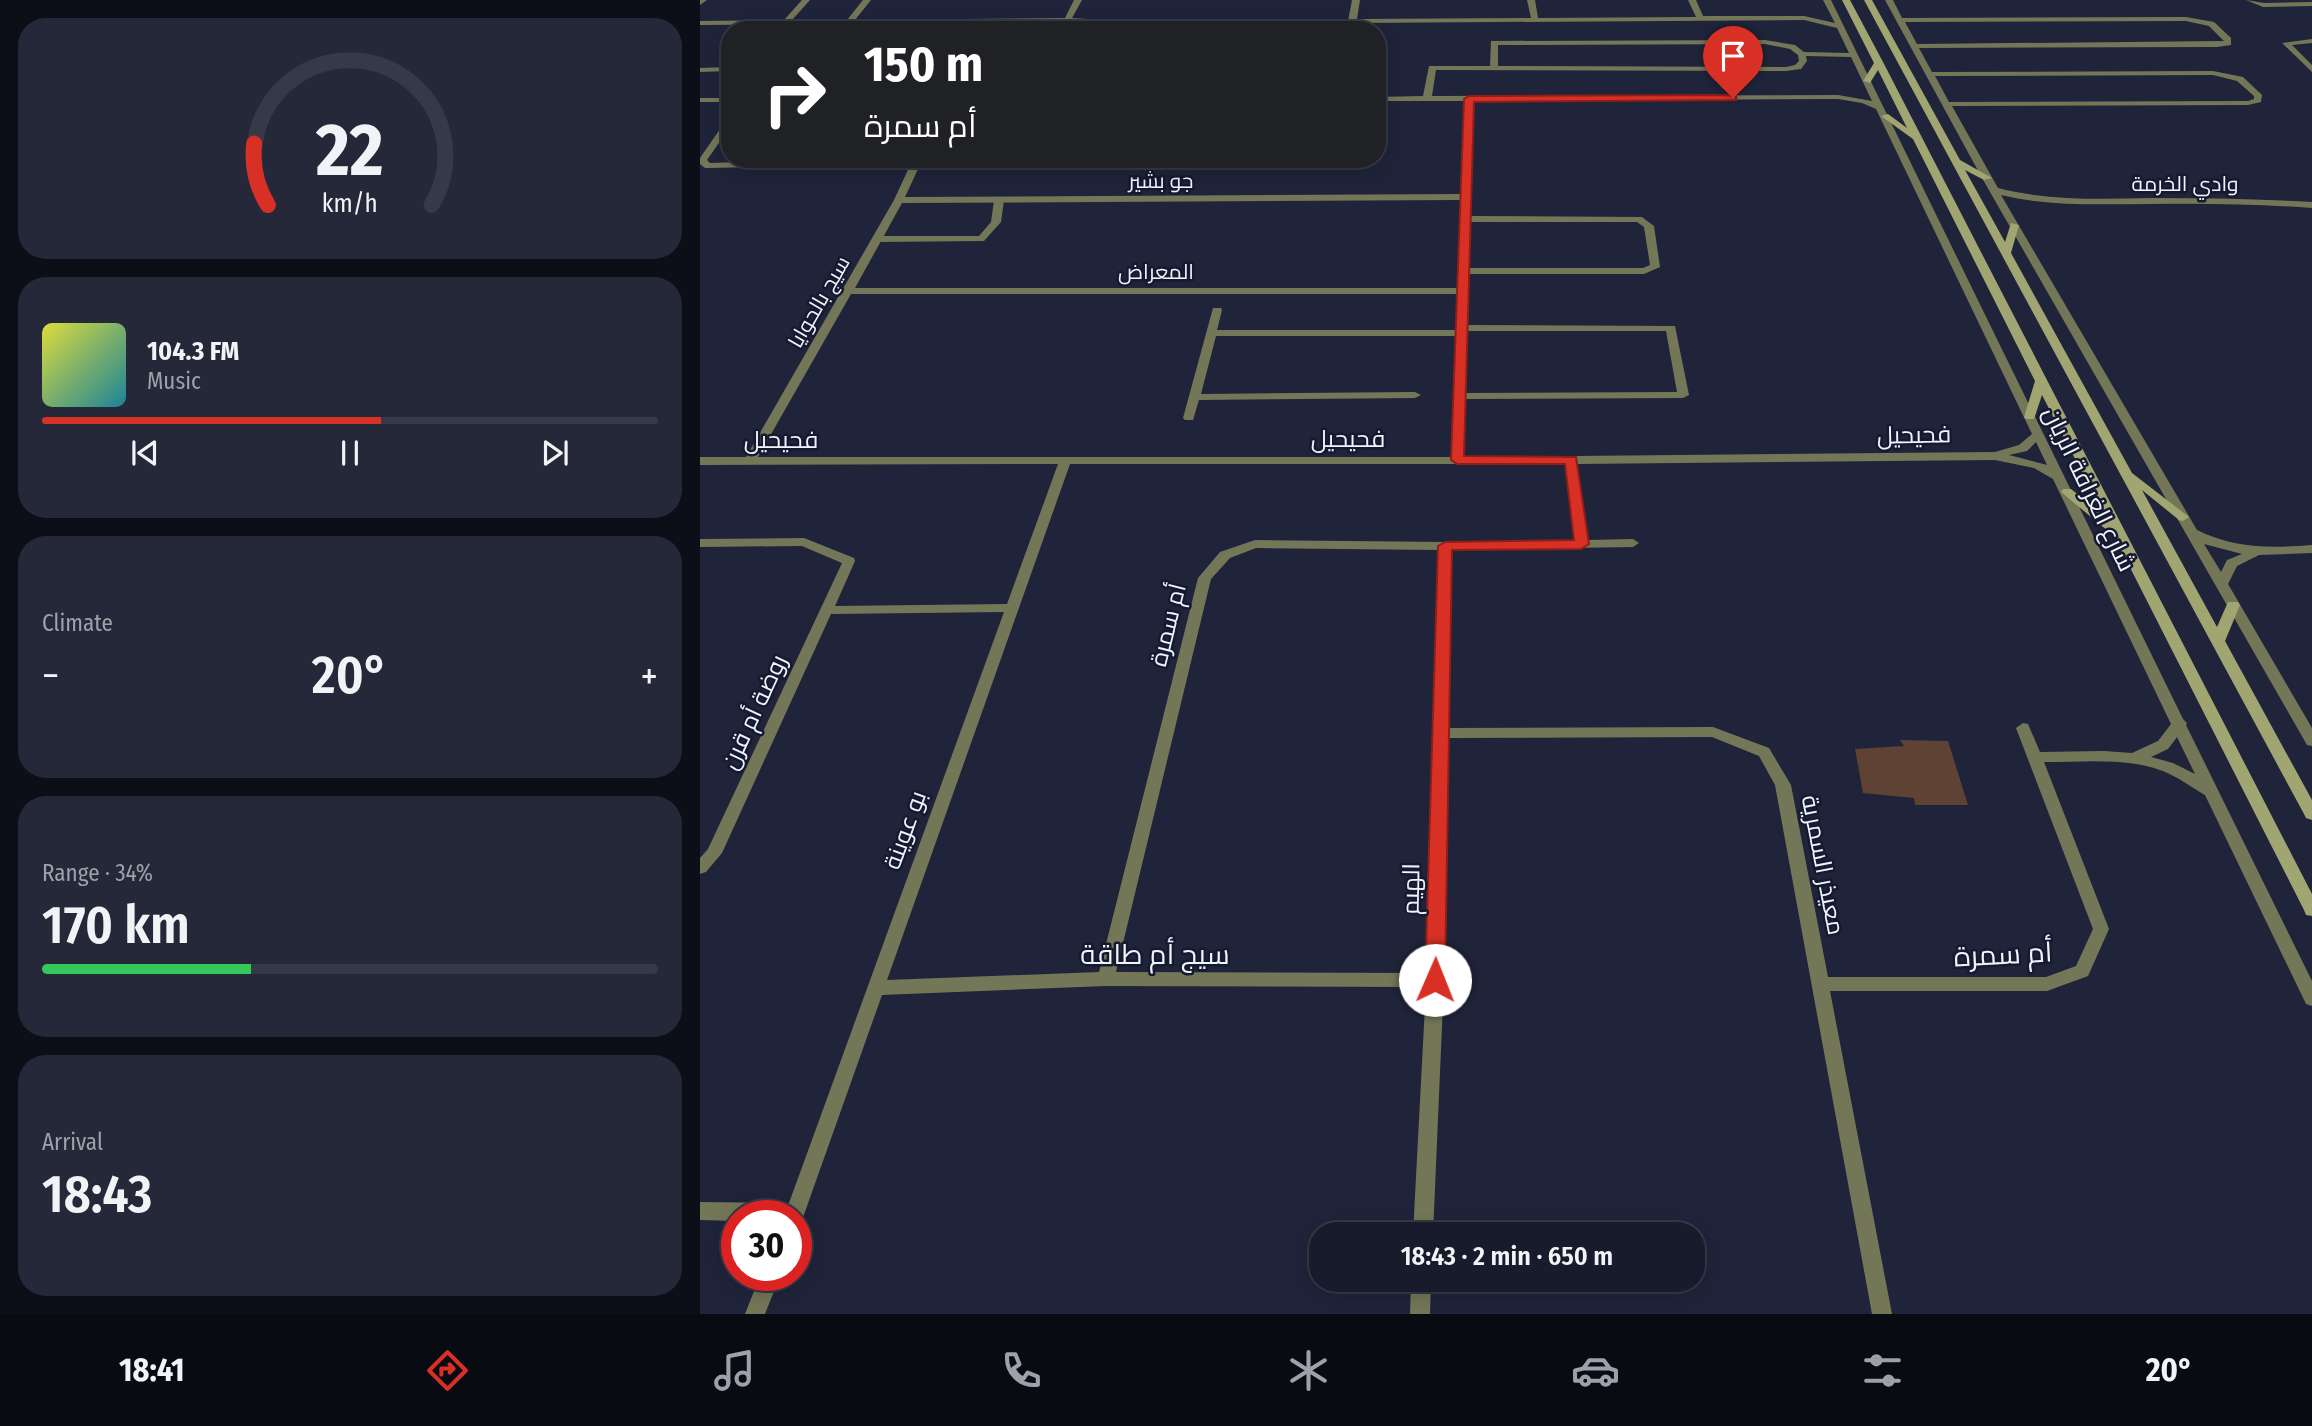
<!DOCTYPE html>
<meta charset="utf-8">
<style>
:root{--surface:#171b2c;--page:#242838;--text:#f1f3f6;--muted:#9ea1a9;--line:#363948;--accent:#d93025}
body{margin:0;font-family:"Fira Sans Condensed",Cairo,sans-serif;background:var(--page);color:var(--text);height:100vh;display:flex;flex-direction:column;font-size:26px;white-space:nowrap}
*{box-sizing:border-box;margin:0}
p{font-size:23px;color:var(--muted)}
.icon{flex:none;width:38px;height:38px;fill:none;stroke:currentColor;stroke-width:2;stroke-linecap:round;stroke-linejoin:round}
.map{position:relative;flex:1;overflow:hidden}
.drawer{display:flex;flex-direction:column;gap:18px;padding:18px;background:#0d0f18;width:700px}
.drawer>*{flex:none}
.guide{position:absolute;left:21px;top:21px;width:665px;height:147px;border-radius:28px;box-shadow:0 4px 18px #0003,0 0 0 2px var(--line);background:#202124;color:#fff;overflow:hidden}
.speed{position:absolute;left:21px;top:1200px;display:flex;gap:14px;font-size:35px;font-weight:700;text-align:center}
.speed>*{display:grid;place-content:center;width:91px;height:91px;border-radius:50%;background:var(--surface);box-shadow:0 4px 18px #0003,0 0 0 2px var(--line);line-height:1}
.speed .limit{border:10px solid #d22;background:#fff;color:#111}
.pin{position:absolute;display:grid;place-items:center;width:60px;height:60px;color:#fff;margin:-72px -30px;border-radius:50% 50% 50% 0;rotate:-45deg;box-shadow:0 0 7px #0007}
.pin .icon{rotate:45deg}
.me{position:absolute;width:77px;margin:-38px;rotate:1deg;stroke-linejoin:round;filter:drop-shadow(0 0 5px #0008)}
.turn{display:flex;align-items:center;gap:24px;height:147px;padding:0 28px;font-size:32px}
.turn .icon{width:91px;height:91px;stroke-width:2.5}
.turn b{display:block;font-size:49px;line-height:60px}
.big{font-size:52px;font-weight:600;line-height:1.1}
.drawer .widget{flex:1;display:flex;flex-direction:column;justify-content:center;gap:10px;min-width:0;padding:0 24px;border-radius:28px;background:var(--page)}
.drawer .dial{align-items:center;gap:0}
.dial svg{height:182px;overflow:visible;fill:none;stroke:var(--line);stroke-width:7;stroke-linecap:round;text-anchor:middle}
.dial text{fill:var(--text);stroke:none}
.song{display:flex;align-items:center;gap:21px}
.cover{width:84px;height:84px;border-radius:10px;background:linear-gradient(135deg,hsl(60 70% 55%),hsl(190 70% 35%))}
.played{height:7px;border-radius:4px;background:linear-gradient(90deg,var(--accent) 55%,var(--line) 55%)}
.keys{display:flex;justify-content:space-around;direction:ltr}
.heat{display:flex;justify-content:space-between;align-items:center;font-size:38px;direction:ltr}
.charge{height:10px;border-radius:5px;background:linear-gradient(90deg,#34c759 34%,var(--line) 0)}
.trip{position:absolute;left:609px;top:1222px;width:396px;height:70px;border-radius:28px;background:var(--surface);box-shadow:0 4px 18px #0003,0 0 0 2px var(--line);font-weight:600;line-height:70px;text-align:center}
.tabs{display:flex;height:112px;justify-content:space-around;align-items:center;background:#090b12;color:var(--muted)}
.tabs .icon{width:49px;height:49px}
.tabs .current{color:var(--accent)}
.tabs b{font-size:32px;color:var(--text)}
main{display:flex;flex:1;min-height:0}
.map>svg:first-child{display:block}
.building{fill:#5e4335}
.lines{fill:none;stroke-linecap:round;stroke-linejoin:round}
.service{fill:#747757;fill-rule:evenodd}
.minor{fill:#747757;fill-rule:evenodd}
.secondary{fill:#a1a572;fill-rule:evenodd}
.route{fill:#d93025;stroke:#8d1f18;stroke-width:2}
.labels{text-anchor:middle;stroke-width:5;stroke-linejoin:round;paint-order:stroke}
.far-street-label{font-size:21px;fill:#eff3ff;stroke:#161a2f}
.street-label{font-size:24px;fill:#eff3ff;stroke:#161a2f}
.near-street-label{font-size:28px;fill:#eff3ff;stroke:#161a2f}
</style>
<main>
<section class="drawer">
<div class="widget dial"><svg viewBox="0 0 100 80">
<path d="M14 69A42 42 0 1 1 86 69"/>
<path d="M14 69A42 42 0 0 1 8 42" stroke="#d93025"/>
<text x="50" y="56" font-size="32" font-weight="700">22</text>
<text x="50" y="72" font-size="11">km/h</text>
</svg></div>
<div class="widget">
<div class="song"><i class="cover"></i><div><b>104.3 FM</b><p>Music</p></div></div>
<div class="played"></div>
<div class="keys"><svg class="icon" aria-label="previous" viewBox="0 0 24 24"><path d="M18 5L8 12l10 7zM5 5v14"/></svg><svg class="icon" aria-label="pause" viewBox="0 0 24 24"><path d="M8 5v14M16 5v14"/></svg><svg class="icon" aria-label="next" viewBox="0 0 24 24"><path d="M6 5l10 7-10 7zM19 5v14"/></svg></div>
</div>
<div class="widget"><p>Climate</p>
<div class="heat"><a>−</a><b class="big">20°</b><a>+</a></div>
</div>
<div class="widget"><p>Range · 34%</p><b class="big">170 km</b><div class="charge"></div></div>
<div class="widget"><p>Arrival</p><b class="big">18:43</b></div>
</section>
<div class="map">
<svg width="1612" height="1314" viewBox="0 0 1612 1314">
<rect width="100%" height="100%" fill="#1f243a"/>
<path class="building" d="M1200,740L1248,741L1268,805H1215L1214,798L1163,793L1155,749L1204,746Z"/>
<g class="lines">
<path class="service" d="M299,197L304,200L301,222L284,241L177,242L172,239L177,236H279L291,222L294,200Z"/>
<path class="minor" d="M0,0H7L0,5Z
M102,0H110L92,20H147L163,0H171L155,20L365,18L374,0H382L372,18L404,20L419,24L422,30H414L403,24L367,22L0,25V21L84,20Z
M652,0H660L657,19L831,18L827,0H835L838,18L996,17L988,0H996L1003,16H1104L1135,23L1123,0H1131L1483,719L1487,723L1486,725L1612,981V1006L1606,1004L1505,795C1491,787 1478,777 1463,771C1426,757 1383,762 1344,762L1409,929L1388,976L1347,991H1130L1192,1314H1172L1075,785L1059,756L1012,737L748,738L744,980L733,1234H713L726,987L406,986L182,995L101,1223L96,1224V1216H37V1221L0,1220V1202L89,1203L304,612L131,614L22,853L6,872L0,874V858L8,849L142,563L102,546L0,547V539L104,538L154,558L155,561L135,606L307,604L358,464L0,465V457H46L194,200L213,159H222L221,161L472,159L476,162L472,165L219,167L205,197L761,194L765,101H677V97L723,96L729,66H790L791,41L1065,40L1095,45L1104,52L1149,53L1137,28L1104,20L656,23L655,30H650L648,21ZM1065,44L1090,49L1098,55L1099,61L1095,65L1086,67L798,66V45ZM1106,56L1151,57L1172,101L1138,95L732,96L736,70L1086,71L1101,69L1107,61ZM1138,99L1162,103L1176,109L1332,434L1319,445L1295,452L763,457L765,399L983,398L989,395L975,326L767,325L768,274H944L960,267L954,226L942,217L770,216L773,101ZM761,200L758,288H155L202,203ZM770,222H937L944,227L950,265L943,268H768ZM151,294H757L756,330H517L522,310L521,308H513L483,418L485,420H493L499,400L715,398L721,395L715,392L501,394L516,336H756L751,457H58ZM767,331H966L977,392L765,393ZM1336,442L1347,465L1309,455L1327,451ZM1295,460L1334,468L1353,479L1471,724L1458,741L1432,753L1404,751L1340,752L1328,724L1323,723L1316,728L1393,929L1376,966L1346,977H1128L1091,785L1069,748L1013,727L748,728L751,550L933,547L939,543L933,539L887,540L877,464ZM370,464H865L874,540L745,542L555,540L520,552L498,578L399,972L187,980ZM556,548L738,550L727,973L416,972L511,579L530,558ZM1477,737L1495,774L1473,763L1451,757L1468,749Z
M1185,0H1193L1202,18L1486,17L1514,22L1531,38V45L1517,47L1219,48L1232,72L1513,71L1543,77L1562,95L1561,102L1548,105L1252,106L1298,188C1349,201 1399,199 1452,198C1505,198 1559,199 1612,202V208C1558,204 1505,203 1451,204C1400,204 1351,207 1301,195L1497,530C1535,549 1571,548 1612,545V553L1559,555L1537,566L1528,584L1612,728V746L1607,745L1282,178ZM1486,21L1509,26L1524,41L1217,44L1205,22ZM1513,75L1537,81L1554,96V99L1548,101L1249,102L1235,76ZM1504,544L1542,554L1527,560L1521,572Z
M1546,0L1564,3L1612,2V6L1563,7Z
M1612,39V43L1592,45L1612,65V72L1582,43Z
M30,67V71L0,72V68Z
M0,98H30V102H0Z
M27,119H30V127L7,160L10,163L138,159L122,166L5,168L0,164V158Z
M60,1276H80L65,1314H45Z
M711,1279H731L730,1314H710Z"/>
<path class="secondary" d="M1142,0H1150L1183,62L1612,894V916L1606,915L1604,910L1414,536L1361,492L1363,489H1371L1404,515L1342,395L1334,419H1326L1324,417L1335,381L1213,139L1181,116L1188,114L1207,128L1178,70L1170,83L1163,81L1174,63Z
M1164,0H1172L1260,160L1292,178L1284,180L1265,170L1305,242L1311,223L1319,225L1311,253L1432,473L1489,517L1483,521L1479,520L1442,490L1517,627L1528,602H1538L1540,605L1525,641L1612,800V820L1606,818L1604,814Z"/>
</g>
<path class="route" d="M1033,95L1036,96V100L774,102L764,456L876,457L889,544L881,549L752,550L745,980L742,986L735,988L728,986L725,980L738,546L745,542L874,540L865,464H757L751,460L764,99L769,96Z"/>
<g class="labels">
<g class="far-street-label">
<text x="461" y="188">جو بشير</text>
<text x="1485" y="191">وادي الخرمة</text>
<text x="456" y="279">المعراض</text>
<text transform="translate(119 302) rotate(-60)" y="7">سيج بالحوايا</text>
</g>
<g class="street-label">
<text transform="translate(1214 435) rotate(-1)" y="8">فحيحيل</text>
<text x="648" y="447">فحيحيل</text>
<text x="81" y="448">فحيحيل</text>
<text transform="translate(1389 489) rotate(64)" y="8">شارع الغرافة الريان</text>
<text transform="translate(468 625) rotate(-76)" y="8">أم سمرة</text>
<text transform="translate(54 712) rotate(-65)" y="8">روضة أم قرن</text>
<text transform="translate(205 830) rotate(-70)" y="8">بو عوينة</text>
<text transform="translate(1123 865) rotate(79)" y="8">معيذر السمرية</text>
<text transform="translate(711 889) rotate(-89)" y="8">الهيم</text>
</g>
<g class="near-street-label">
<text x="455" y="964">سيج أم طاقة</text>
<text transform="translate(1303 954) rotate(-3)" y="10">أم سمرة</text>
</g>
</g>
</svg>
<div class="speed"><div class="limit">30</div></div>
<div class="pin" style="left:1033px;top:98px;background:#d93025"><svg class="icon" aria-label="arrive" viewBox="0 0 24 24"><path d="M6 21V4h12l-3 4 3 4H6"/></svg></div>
<svg class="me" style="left:735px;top:980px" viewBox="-20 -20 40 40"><circle r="19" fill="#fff"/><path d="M0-13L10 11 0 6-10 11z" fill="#d93025"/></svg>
<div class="trip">18:43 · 2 min · 650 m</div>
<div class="guide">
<div class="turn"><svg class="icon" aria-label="right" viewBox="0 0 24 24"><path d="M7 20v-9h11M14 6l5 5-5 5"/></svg><div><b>150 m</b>أم سمرة</div></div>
</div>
</div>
</main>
<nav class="tabs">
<b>18:41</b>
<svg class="icon current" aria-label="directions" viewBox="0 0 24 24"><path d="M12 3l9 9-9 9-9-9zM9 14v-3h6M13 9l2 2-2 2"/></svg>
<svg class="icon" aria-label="music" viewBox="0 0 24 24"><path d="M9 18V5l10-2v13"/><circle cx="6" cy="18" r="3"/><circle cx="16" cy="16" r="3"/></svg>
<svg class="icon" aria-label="phone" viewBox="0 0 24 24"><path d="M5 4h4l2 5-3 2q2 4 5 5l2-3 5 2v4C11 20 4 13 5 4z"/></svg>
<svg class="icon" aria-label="climate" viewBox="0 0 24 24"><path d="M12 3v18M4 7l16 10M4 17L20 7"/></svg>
<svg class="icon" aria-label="car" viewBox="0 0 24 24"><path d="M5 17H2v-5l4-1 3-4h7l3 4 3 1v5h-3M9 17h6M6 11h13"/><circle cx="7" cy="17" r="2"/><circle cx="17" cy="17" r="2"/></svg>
<svg class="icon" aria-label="filters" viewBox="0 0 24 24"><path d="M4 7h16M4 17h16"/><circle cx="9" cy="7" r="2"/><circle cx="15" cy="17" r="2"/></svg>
<b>20°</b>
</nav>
